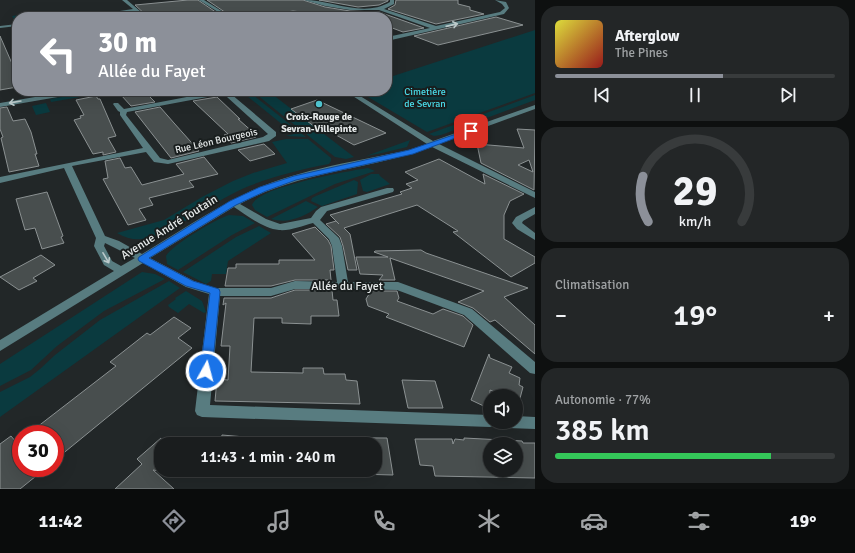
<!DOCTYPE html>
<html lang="fr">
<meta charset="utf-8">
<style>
:root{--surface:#1a1d1e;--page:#232627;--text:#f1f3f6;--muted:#9fa2a4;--line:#383b3c;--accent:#8c9099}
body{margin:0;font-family:Signika,sans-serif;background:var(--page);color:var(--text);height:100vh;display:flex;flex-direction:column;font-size:15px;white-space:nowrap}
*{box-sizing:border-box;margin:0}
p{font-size:13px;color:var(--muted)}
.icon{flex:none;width:22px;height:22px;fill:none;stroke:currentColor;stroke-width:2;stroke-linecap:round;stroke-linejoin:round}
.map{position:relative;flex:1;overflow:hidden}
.sheet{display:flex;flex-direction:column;gap:6px;padding:6px;background:#0e1010;width:320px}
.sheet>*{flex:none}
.top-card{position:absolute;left:12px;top:12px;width:380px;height:84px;border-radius:16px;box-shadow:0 4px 16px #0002,0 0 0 1px var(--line);background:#8c9099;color:#fff;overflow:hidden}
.fabs{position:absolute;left:483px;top:389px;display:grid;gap:8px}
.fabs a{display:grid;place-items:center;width:40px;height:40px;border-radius:50%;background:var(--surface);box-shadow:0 4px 16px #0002,0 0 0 1px var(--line);font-size:20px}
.speed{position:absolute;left:12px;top:425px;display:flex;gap:8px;font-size:20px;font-weight:700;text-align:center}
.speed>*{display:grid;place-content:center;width:52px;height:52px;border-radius:50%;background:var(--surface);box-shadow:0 4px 16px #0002,0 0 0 1px var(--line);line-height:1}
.speed .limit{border:6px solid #d22;background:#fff;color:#111}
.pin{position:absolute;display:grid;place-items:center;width:34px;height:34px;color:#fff;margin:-17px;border-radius:8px;box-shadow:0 2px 6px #0006}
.me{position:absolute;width:44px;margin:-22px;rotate:7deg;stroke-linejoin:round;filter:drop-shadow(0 0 3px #0008)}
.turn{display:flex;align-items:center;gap:14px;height:84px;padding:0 20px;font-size:18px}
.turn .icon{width:52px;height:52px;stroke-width:2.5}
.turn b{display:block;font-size:28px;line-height:34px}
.big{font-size:30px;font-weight:600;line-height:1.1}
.sheet .widget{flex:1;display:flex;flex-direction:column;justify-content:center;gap:6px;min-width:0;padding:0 14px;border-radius:16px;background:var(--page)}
.sheet .dial{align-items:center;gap:0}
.dial svg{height:104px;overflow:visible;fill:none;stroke:var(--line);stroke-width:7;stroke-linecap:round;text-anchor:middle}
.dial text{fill:var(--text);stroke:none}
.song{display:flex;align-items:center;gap:12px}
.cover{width:48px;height:48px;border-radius:6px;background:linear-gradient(135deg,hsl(60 70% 55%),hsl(0 70% 35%))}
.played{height:4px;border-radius:2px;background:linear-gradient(90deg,var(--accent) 60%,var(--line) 60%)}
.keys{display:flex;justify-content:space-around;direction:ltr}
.heat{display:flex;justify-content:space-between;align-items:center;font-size:22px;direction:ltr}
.charge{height:6px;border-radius:3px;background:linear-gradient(90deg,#34c759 77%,var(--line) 0)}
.trip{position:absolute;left:154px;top:437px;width:228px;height:40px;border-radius:16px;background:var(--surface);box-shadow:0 4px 16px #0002,0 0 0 1px var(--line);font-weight:600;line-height:40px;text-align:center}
.menu{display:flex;height:64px;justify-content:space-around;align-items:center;background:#0a0c0c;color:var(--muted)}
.menu .icon{width:28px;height:28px}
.menu .on{color:var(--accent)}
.menu b{font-size:18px;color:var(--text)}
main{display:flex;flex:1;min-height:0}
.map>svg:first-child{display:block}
.green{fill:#0a3a3f}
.building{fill:#484e4e;stroke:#8b9192;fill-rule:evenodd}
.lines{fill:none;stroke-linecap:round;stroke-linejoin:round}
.minor{fill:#587c80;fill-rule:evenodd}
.oneway{stroke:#bbc9ca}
.route{fill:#1a73e8;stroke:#114b97}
.poi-dot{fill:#52cbd7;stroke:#191e1e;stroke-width:1.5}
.labels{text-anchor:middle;stroke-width:4;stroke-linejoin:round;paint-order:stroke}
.far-park-label{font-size:10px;fill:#4addeb;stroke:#191e1e}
.far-poi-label{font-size:10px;font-weight:bold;fill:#e6eaea;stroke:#191e1e}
.far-street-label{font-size:10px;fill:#e6eaea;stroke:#191e1e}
.street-label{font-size:12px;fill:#e6eaea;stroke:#191e1e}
</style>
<main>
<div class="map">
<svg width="535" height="489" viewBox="0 0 535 489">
<rect width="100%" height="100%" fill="#222728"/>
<path class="green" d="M49,11L53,17H17V21H15L12,16Z
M535,30V93L427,132L358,91H387V78Z
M97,91H115L51,102L50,99Z
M241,91H248L306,137L286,136L294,134Z
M252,91H268L354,157L346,159L335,157Z
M535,95V100L441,135L434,136L429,134Z
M46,103L50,112L36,115L32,106Z
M286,139H308L331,158V161L329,164C302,169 275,176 249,186C232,193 216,203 200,212C176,226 145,251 117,233L164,220L202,197L233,181L253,173L287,163L272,142Z
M410,140L407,147L382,153L366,156Z
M368,168L375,171L335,184L267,217L255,210L252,205C257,187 349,171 368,168Z
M371,174H379L380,176L390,184L367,192L363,191L360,180Z
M354,180L358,182L357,194L322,206L311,201L312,198L316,196Z
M306,201L318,207C303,217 289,224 271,219Z
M229,215L243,216L255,223L232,235L178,270L167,264L166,256C172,245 216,219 229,215Z
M259,226L271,233L228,261L226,274H212L211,281L206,284L183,272L236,237Z
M142,272L155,274L165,279L104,311L57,346L31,370L0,386V364Z
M169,281L180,288L0,417V392L30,377L40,369L55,355L100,320Z
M186,291L202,301L206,312L204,313L189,304L178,313L169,307L168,305L176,299L175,298Z"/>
<path class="building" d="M188,0H198L223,17H148L135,5Z
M207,0H303L325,7L350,11L379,12L424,28L403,32L387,26V17H360L328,14L326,15L293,11L256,17H232Z
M319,0H388V1L379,5L358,7Z
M396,0H458V4L470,7V10L484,14L436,24L388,9L395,5Z
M496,17L523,25L438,45L414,36Z
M0,36L17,75V87L0,90Z
M144,91L155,102L131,106L121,95Z
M96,96L98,99H100L116,136L108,138L116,152L103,155V152L93,154L74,120L81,118L80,116L84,115L76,100Z
M217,97L240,119H238L255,134H253L256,137L231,143L224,135L228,134L193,101Z
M317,100L386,133L354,145L320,126L315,127L291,109Z
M7,107L13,121L25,119L31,132L37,154H35L39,166L9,172L1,138L3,137L0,129V108Z
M160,107L174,123L199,151L171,158L135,112Z
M517,129L535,130L534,190L481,163L477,144L524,148ZM529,160L533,172L518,165Z
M264,144L275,154L250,161L238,150Z
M204,157L218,174L189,181L194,187L149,198L153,205L139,209L146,220L128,225L103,179L108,178L105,161L120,158L125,168L131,167L142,185L184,174L176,164Z
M439,159L485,184L483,174L524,194L510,201L504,215V239L535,257V263L511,277L453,232L458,231L417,205L344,228L350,234L357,270H348L343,246L340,237L326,224L336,221L339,224L330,215L402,194L400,192L412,188L406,184L418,180L405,172Z
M47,192L63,236L61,237L64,243L42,249L35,228L25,230L16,199Z
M315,227L328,240L331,246L334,270H330L331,280H295L271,286H225L228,268H236V264H279V260H315L292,234Z
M421,250L426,253L528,288L504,297L535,325V354L495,320L490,322L473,308L458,302L484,291L390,258L395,280H379L383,275L360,274L356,257H388L374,252L375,251Z
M41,255L55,265L33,278L37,281L19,290L0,277Z
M295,290H332L333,300H337L339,316H311V324L282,323V318H254L251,372L303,373V368H323L324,374H345L346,380L357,381L360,404L215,401L217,379L228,380L230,346H221L226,303L223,305L224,298H271Z
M371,291H397L399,298L397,301L433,314L443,309L463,316L473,325L464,347L386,317L389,314L368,306L366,299Z
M174,317L191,328L178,338L192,348L55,460V434H28L116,366L110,362L147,333L150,335Z
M489,354L490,358L512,367L509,373L520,378L519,385L523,387L519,402L516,401V396H504L490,390V409L471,400Z
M402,380L435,381L443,408H408Z
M222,435L245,437L387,438L393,475L356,474L355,471H203L375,470V444H220Z
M11,436L21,448V468H46L20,489H0V444Z
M161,438V471L153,470L174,489H115L142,464L137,459Z
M464,438L522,441L523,443H535V478L435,476L433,466L420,465L415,439H452L453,444L455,439L464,440ZM490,444H516V470H490Z"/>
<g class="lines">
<path class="minor" d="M122,0H127L147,17H142L135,11L93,17H80L133,9Z
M199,0H204L231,17H226Z
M304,0C332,0 363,18 390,2V0H394V4L384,9L436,26L500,12L505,8L502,4L495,0L506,2L509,8L504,14L387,41V37L430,28L379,10H350L325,6Z
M17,24V26L0,28V26Z
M70,91H84L81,93L0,107V103Z
M218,91L231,94L276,132V136L269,141L168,164L154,162L146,152L72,166L105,236L119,241L142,254C177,233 211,210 247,193C294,170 358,161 409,150L427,144L345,91H352L433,141L535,105V109L439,144L535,192V198L432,147C369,170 300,171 240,204L266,219L280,224L311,218L316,211L321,207L387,188H393L394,190L393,192L327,211L320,220L339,238L342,246L348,282H398L472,309L535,362V374L530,373L464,315L397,290L347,289L343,291L339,289H295L271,296H220L210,405L490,415V422H497L495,425L490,427L202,417L197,415L195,411L209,294L186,287L143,263L0,351V340L114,271L104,265L94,246L96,238L64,168L0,183V177L143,148L120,115V112L118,111L113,104L114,103H118L124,109ZM218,95L227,97L268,134L263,137L168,160L160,158L126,115L127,112ZM234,207C246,215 264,229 279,230C290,231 302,226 313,223L329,239L332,246L337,282L295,281L271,288H215L194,281L150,258ZM105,243L135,258L121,266L112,261L104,246Z
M535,207V214L523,221L522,223L535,233V240L517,229L512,223L516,217Z
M516,416L535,417V429L505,428L500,426L498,422H516Z"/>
</g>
<defs><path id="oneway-shaft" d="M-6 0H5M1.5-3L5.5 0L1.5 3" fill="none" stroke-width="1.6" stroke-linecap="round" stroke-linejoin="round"/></defs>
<g class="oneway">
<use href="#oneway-shaft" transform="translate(452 25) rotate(-13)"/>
<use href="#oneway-shaft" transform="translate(15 102) rotate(170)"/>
<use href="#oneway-shaft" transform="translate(106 258) rotate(60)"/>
</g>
<path class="route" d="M468,130L474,131L413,154L296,180L266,191L236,205L149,258L193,281L219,289L220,292L212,371L211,375L206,376L202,375L200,371L210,293L186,286L139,261L138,259L139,257L230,201L260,187L294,176L409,150Z"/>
<circle class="poi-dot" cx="319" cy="104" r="4"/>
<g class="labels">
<g class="far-park-label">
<text x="425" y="95">Cimetière<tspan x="425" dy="12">de Sevran</tspan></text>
</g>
<g class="far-poi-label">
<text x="319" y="120">Croix-Rouge de<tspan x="319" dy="12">Sevran-Villepinte</tspan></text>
</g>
<g class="far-street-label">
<text transform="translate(216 140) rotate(-13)" y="4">Rue Léon Bourgeois</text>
</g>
<g class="street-label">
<text transform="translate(169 227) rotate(-32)" y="4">Avenue André Toutain</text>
<text x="347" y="290">Allée du Fayet</text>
</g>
</g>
</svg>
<div class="fabs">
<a><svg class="icon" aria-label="sound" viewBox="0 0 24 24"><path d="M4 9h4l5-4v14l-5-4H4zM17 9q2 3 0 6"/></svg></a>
<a><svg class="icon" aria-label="layers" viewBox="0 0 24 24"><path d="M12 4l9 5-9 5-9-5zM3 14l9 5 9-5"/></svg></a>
</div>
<div class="speed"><div class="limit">30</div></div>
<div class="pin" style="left:471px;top:131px;background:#d93025"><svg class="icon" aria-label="arrive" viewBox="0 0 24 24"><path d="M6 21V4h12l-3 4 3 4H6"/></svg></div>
<svg class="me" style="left:206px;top:371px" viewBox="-20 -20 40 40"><circle r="17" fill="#1a73e8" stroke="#fff" stroke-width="3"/><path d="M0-11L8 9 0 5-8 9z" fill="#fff"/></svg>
<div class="trip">11:43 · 1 min · 240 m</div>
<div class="top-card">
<div class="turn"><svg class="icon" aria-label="left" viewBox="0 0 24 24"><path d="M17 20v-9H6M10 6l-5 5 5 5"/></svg><div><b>30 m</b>Allée du Fayet</div></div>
</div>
</div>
<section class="sheet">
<div class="widget">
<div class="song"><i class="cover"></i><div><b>Afterglow</b><p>The Pines</p></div></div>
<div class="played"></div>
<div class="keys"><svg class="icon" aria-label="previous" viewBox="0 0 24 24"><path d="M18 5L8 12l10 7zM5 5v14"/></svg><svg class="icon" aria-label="pause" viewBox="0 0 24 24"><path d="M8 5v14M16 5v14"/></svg><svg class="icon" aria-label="next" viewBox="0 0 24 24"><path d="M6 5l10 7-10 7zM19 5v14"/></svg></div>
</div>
<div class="widget dial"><svg viewBox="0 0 100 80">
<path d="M14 69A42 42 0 1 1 86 69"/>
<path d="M14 69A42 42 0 0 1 10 34" stroke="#8c9099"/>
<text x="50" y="56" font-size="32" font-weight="700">29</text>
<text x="50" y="72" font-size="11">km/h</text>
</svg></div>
<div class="widget"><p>Climatisation</p>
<div class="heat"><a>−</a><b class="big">19°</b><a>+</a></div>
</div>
<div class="widget"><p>Autonomie · 77%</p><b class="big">385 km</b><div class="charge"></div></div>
</section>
</main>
<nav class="menu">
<b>11:42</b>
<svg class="icon on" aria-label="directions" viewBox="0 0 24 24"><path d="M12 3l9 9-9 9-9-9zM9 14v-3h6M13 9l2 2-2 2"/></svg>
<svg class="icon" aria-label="music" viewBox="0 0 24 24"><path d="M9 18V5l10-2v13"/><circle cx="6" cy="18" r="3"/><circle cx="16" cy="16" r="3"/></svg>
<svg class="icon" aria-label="phone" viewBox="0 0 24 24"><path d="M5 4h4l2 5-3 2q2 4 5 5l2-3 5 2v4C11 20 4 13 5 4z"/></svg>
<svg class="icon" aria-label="climate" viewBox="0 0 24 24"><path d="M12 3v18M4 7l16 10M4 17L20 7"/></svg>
<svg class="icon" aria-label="car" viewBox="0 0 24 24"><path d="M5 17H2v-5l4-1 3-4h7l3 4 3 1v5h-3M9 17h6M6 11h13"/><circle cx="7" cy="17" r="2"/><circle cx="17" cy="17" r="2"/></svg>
<svg class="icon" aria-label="filters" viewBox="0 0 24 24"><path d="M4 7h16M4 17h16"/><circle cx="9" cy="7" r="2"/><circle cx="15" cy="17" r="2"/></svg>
<b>19°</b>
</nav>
